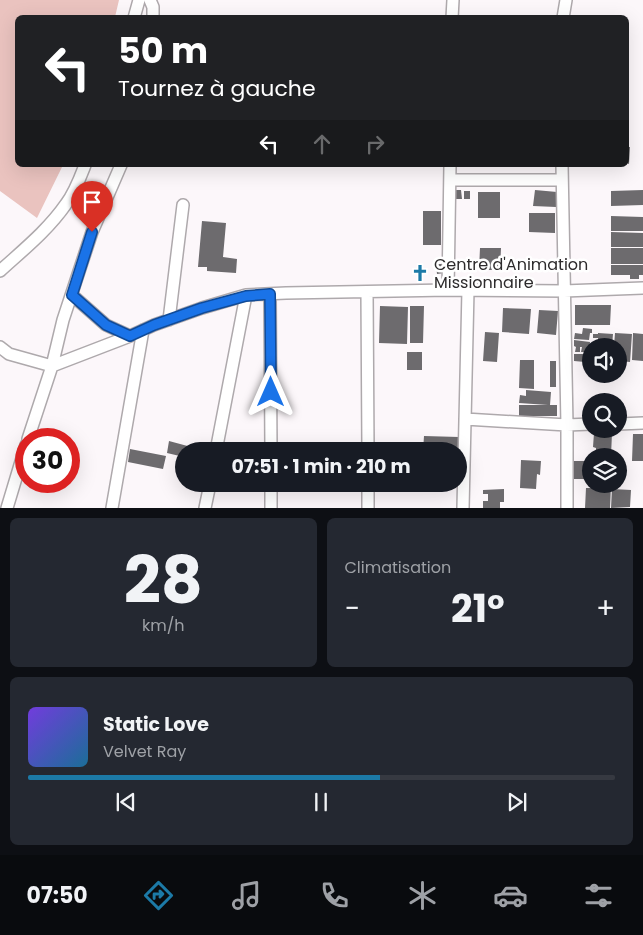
<!DOCTYPE html>
<html lang="fr">
<meta charset="utf-8">
<style>
:root{--surface:#171b24;--page:#242831;--text:#f1f3f6;--muted:#9ea1a6;--line:#363941;--accent:#1c7aa7}
body{margin:0;font-family:Poppins,sans-serif;background:var(--page);color:var(--text);height:100vh;display:flex;flex-direction:column;font-size:19px;white-space:nowrap}
*{box-sizing:border-box;margin:0}
p{font-size:16px;color:var(--muted)}
.icon{flex:none;width:28px;height:28px;fill:none;stroke:currentColor;stroke-width:2;stroke-linecap:round;stroke-linejoin:round}
.map{position:relative;height:508px;overflow:hidden}
.drawer{display:flex;flex-direction:column;gap:10px;padding:10px;background:#0d0f14;flex:1}
.drawer>*{flex:none}
.top-card{position:absolute;left:15px;top:15px;width:614px;height:152px;border-radius:8px;box-shadow:0 5px 20px #0002;background:#202124;color:#fff;overflow:hidden}
.buttons{position:absolute;left:582px;top:338px;display:grid;gap:10px}
.buttons a{display:grid;place-items:center;width:45px;height:45px;border-radius:50%;background:var(--surface);box-shadow:0 5px 20px #0002;font-size:25px}
.speed{position:absolute;left:15px;top:428px;display:flex;gap:10px;font-size:25px;font-weight:700;text-align:center}
.speed>*{display:grid;place-content:center;width:65px;height:65px;border-radius:50%;background:var(--surface);box-shadow:0 5px 20px #0002;line-height:1}
.speed .limit{border:8px solid #d22;background:#fff;color:#111}
.pin{position:absolute;display:grid;place-items:center;width:42px;height:42px;color:#fff;margin:-51px -21px;border-radius:50% 50% 50% 0;rotate:-45deg;box-shadow:0 0 5px #0007}
.pin .icon{rotate:45deg}
.me{position:absolute;width:55px;margin:-28px;rotate:0deg;stroke-linejoin:round;filter:drop-shadow(0 0 4px #0008)}
.turn{display:flex;align-items:center;gap:18px;height:105px;padding:0 20px;font-size:22px}
.turn .icon{width:65px;height:65px;stroke-width:2.5}
.turn b{display:block;font-size:35px;line-height:42px}
.lanes{display:flex;align-items:center;height:48px;padding:0 20px;background:#0003;justify-content:center;gap:25px;direction:ltr}
.lanes .off{opacity:.35}
.big{font-size:38px;font-weight:700;line-height:1.1}
.drawer .tile{flex:1;display:flex;flex-direction:column;justify-content:center;gap:8px;min-width:0;padding:0 18px;border-radius:8px;background:var(--page)}
.drawer .dial{align-items:center;gap:0}
.dial b{font-size:65px;line-height:1}
.song{display:flex;align-items:center;gap:15px}
.cover{width:60px;height:60px;border-radius:8px;background:linear-gradient(135deg,hsl(260 70% 55%),hsl(200 70% 35%))}
.played{height:5px;border-radius:2px;background:linear-gradient(90deg,var(--accent) 60%,var(--line) 60%)}
.keys{display:flex;justify-content:space-around;direction:ltr}
.heat{display:flex;justify-content:space-between;align-items:center;font-size:28px;direction:ltr}
.drawer .tiles{flex:1;display:grid;gap:10px;grid-template-columns:1fr 1fr}
.tile:last-child{grid-column:span 2}
.trip{position:absolute;left:175px;top:442px;width:292px;height:50px;border-radius:25px;background:var(--surface);box-shadow:0 5px 20px #0002;font-weight:700;line-height:50px;text-align:center}
.menu{display:flex;height:80px;justify-content:space-around;align-items:center;background:#090b0e;color:var(--muted)}
.menu .icon{width:35px;height:35px}
.menu .current{color:var(--accent)}
.menu b{font-size:22px;color:var(--text)}
.map>svg:first-child{display:block}
.green{fill:#eac3bf}
.building{fill:#6d6b6e}
.lines{fill:none;stroke-linecap:round;stroke-linejoin:round}
.minor-casing{stroke:#aea9ac;stroke-width:14}
.minor{stroke:#fff;stroke-width:11}
.route-casing{stroke:#114b97;stroke-width:12}
.route{stroke:#1a73e8;stroke-width:9}
.labels{text-anchor:middle;stroke-width:5;stroke-linejoin:round;paint-order:stroke}
.poi-label{font-size:16px;fill:#2d2b2c;stroke:#fff;text-anchor:start}
</style>
<div class="map">
<svg width="643" height="508" viewBox="0 0 643 508">
<rect width="100%" height="100%" fill="#fcf7fa"/>
<path class="green" d="M0,0H119L115,17L18,18V165H63L37,218L0,191Z"/>
<path class="building" d="M626,147H630L629,164L626,163Z
M455,190H461L462,199H455Z
M535,190L557,192L556,207L533,206Z
M643,190V205L611,206V191Z
M464,191H470V199H464Z
M478,192H500V218H478Z
M423,211H441V245H423Z
M529,213H555V233L529,232Z
M611,216L643,217V231H611Z
M202,221L226,223L223,257L237,259L236,273L207,271V267H198Z
M611,232L643,233V247H611Z
M480,248H501L500,270H479Z
M611,248H643V264H611Z
M436,264H444V273L437,274Z
M611,265H643V275H639V279H630V275H611Z
M575,305H611L610,325H575Z
M380,306L408,307L407,344L379,343Z
M410,306H424L423,343H410Z
M503,308L531,309L529,334L502,332Z
M539,310L558,311L556,335L537,333Z
M583,328L592,329V333H590L589,340L574,339L575,333L582,334Z
M485,332L499,333L497,362L483,361Z
M598,333L613,334L612,346H592V343H598V338H593V334H598Z
M615,333L632,334L630,362L619,361V346H614Z
M633,333L643,334V361L632,360Z
M574,340L590,342L589,352H581L582,347H580V352H575L576,347L574,346Z
M407,352H422V370H407Z
M574,354H586L585,362L574,361Z
M520,360H534V389L519,388Z
M550,361H556V387H550Z
M526,390L551,392L550,405H557V416H519V405H548L519,403L520,395L526,396Z
M594,433H612L611,456H596V448L593,447Z
M633,434H643V461H632Z
M424,436L459,437V451H423Z
M169,441L206,451H184V457L167,453Z
M130,449L166,456L163,469L128,462Z
M521,460L541,461L540,475L537,474L536,489L520,488Z
M574,461H591V479H574Z
M599,484H611L610,508H585L586,488H599Z
M504,489V502H500V508H483V501H488V494H483V490Z
M612,489L631,490L630,507L611,508Z"/>
<g class="lines">
<g class="minor-casing">
<path id="minor" d="M150,0L153,7V18
M134,18L139,0
M452,18L453,0
M563,18L566,0
M562,165L567,425V508
M450,180H562
M0,271C23,250 48,230 66,204C75,192 80,178 85,165
M448,290L450,165
M367,292L368,451
M270,294L271,451
M72,295L106,325L130,336L154,325L202,308L246,295L286,293L448,290L564,291L643,288
M169,320L183,205
M0,347L9,354L52,366L130,336
M465,419L567,425L591,424
M619,424L643,423
M28,439L52,366L63,320L92,232L121,165
M216,451L246,295
M271,484V508
M7,508L26,445
M112,508L143,330
M205,508L210,484
M368,508V484
M463,508L468,290"/>
</g>
<use href="#minor" class="minor"/>
</g>
<g class="lines">
<g class="route-casing">
<path id="route" d="M92,232L72,295L106,325L130,336L154,325L202,308L246,296L270,294L271,392"/>
</g>
<use href="#route" class="route"/>
</g>
<defs>
<g id="church-bare" transform="scale(1.35)"><path d="M-1.2-6h2.4v3.5h3.3v2.4h-3.3V6h-2.4V-.1h-3.3v-2.4h3.3Z" fill="#1c7aa7" stroke="#fff" stroke-width="2.5" paint-order="stroke"/></g>
</defs>
<g fill-rule="evenodd">
<use href="#church-bare" x="420" y="273"/>
</g>
<g class="labels">
<g class="poi-label">
<text x="434" y="270">Centre d'Animation<tspan x="434" dy="18">Missionnaire</tspan></text>
</g>
</g>
</svg>
<div class="buttons">
<a><svg class="icon" aria-label="sound" viewBox="0 0 24 24"><path d="M4 9h4l5-4v14l-5-4H4zM17 9q2 3 0 6"/></svg></a>
<a><svg class="icon" aria-label="search" viewBox="0 0 24 24"><circle cx="10" cy="10" r="6"/><path d="M15 15l6 6"/></svg></a>
<a><svg class="icon" aria-label="layers" viewBox="0 0 24 24"><path d="M12 4l9 5-9 5-9-5zM3 14l9 5 9-5"/></svg></a>
</div>
<div class="speed"><div class="limit">30</div></div>
<div class="pin" style="left:92px;top:232px;background:#d93025"><svg class="icon" aria-label="arrive" viewBox="0 0 24 24"><path d="M6 21V4h12l-3 4 3 4H6"/></svg></div>
<svg class="me" style="left:271px;top:392px" viewBox="-20 -20 40 40"><path d="M0-17L14 15 0 8-14 15z" fill="#1a73e8" stroke="#fff" stroke-width="4"/></svg>
<div class="trip">07:51 · 1 min · 210 m</div>
<div class="top-card">
<div class="turn"><svg class="icon" aria-label="left" viewBox="0 0 24 24"><path d="M17 20v-9H6M10 6l-5 5 5 5"/></svg><div><b>50 m</b>Tournez à gauche</div></div>
<div class="lanes"><svg class="icon" aria-label="left" viewBox="0 0 24 24"><path d="M17 20v-9H6M10 6l-5 5 5 5"/></svg><svg class="icon off" aria-label="ahead" viewBox="0 0 24 24"><path d="M12 20V5M6 11l6-6 6 6"/></svg><svg class="icon off" aria-label="right" viewBox="0 0 24 24"><path d="M7 20v-9h11M14 6l5 5-5 5"/></svg></div>
</div>
</div>
<section class="drawer">
<div class="tiles">
<div class="tile dial"><b>28</b><p>km/h</p></div>
<div class="tile"><p>Climatisation</p>
<div class="heat"><a>−</a><b class="big">21°</b><a>+</a></div>
</div>
<div class="tile">
<div class="song"><i class="cover"></i><div><b>Static Love</b><p>Velvet Ray</p></div></div>
<div class="played"></div>
<div class="keys"><svg class="icon" aria-label="previous" viewBox="0 0 24 24"><path d="M18 5L8 12l10 7zM5 5v14"/></svg><svg class="icon" aria-label="pause" viewBox="0 0 24 24"><path d="M8 5v14M16 5v14"/></svg><svg class="icon" aria-label="next" viewBox="0 0 24 24"><path d="M6 5l10 7-10 7zM19 5v14"/></svg></div>
</div>
</div>
</section>
<nav class="menu">
<b>07:50</b>
<svg class="icon current" aria-label="directions" viewBox="0 0 24 24"><path d="M12 3l9 9-9 9-9-9zM9 14v-3h6M13 9l2 2-2 2"/></svg>
<svg class="icon" aria-label="music" viewBox="0 0 24 24"><path d="M9 18V5l10-2v13"/><circle cx="6" cy="18" r="3"/><circle cx="16" cy="16" r="3"/></svg>
<svg class="icon" aria-label="phone" viewBox="0 0 24 24"><path d="M5 4h4l2 5-3 2q2 4 5 5l2-3 5 2v4C11 20 4 13 5 4z"/></svg>
<svg class="icon" aria-label="climate" viewBox="0 0 24 24"><path d="M12 3v18M4 7l16 10M4 17L20 7"/></svg>
<svg class="icon" aria-label="car" viewBox="0 0 24 24"><path d="M5 17H2v-5l4-1 3-4h7l3 4 3 1v5h-3M9 17h6M6 11h13"/><circle cx="7" cy="17" r="2"/><circle cx="17" cy="17" r="2"/></svg>
<svg class="icon" aria-label="filters" viewBox="0 0 24 24"><path d="M4 7h16M4 17h16"/><circle cx="9" cy="7" r="2"/><circle cx="15" cy="17" r="2"/></svg>
</nav>
